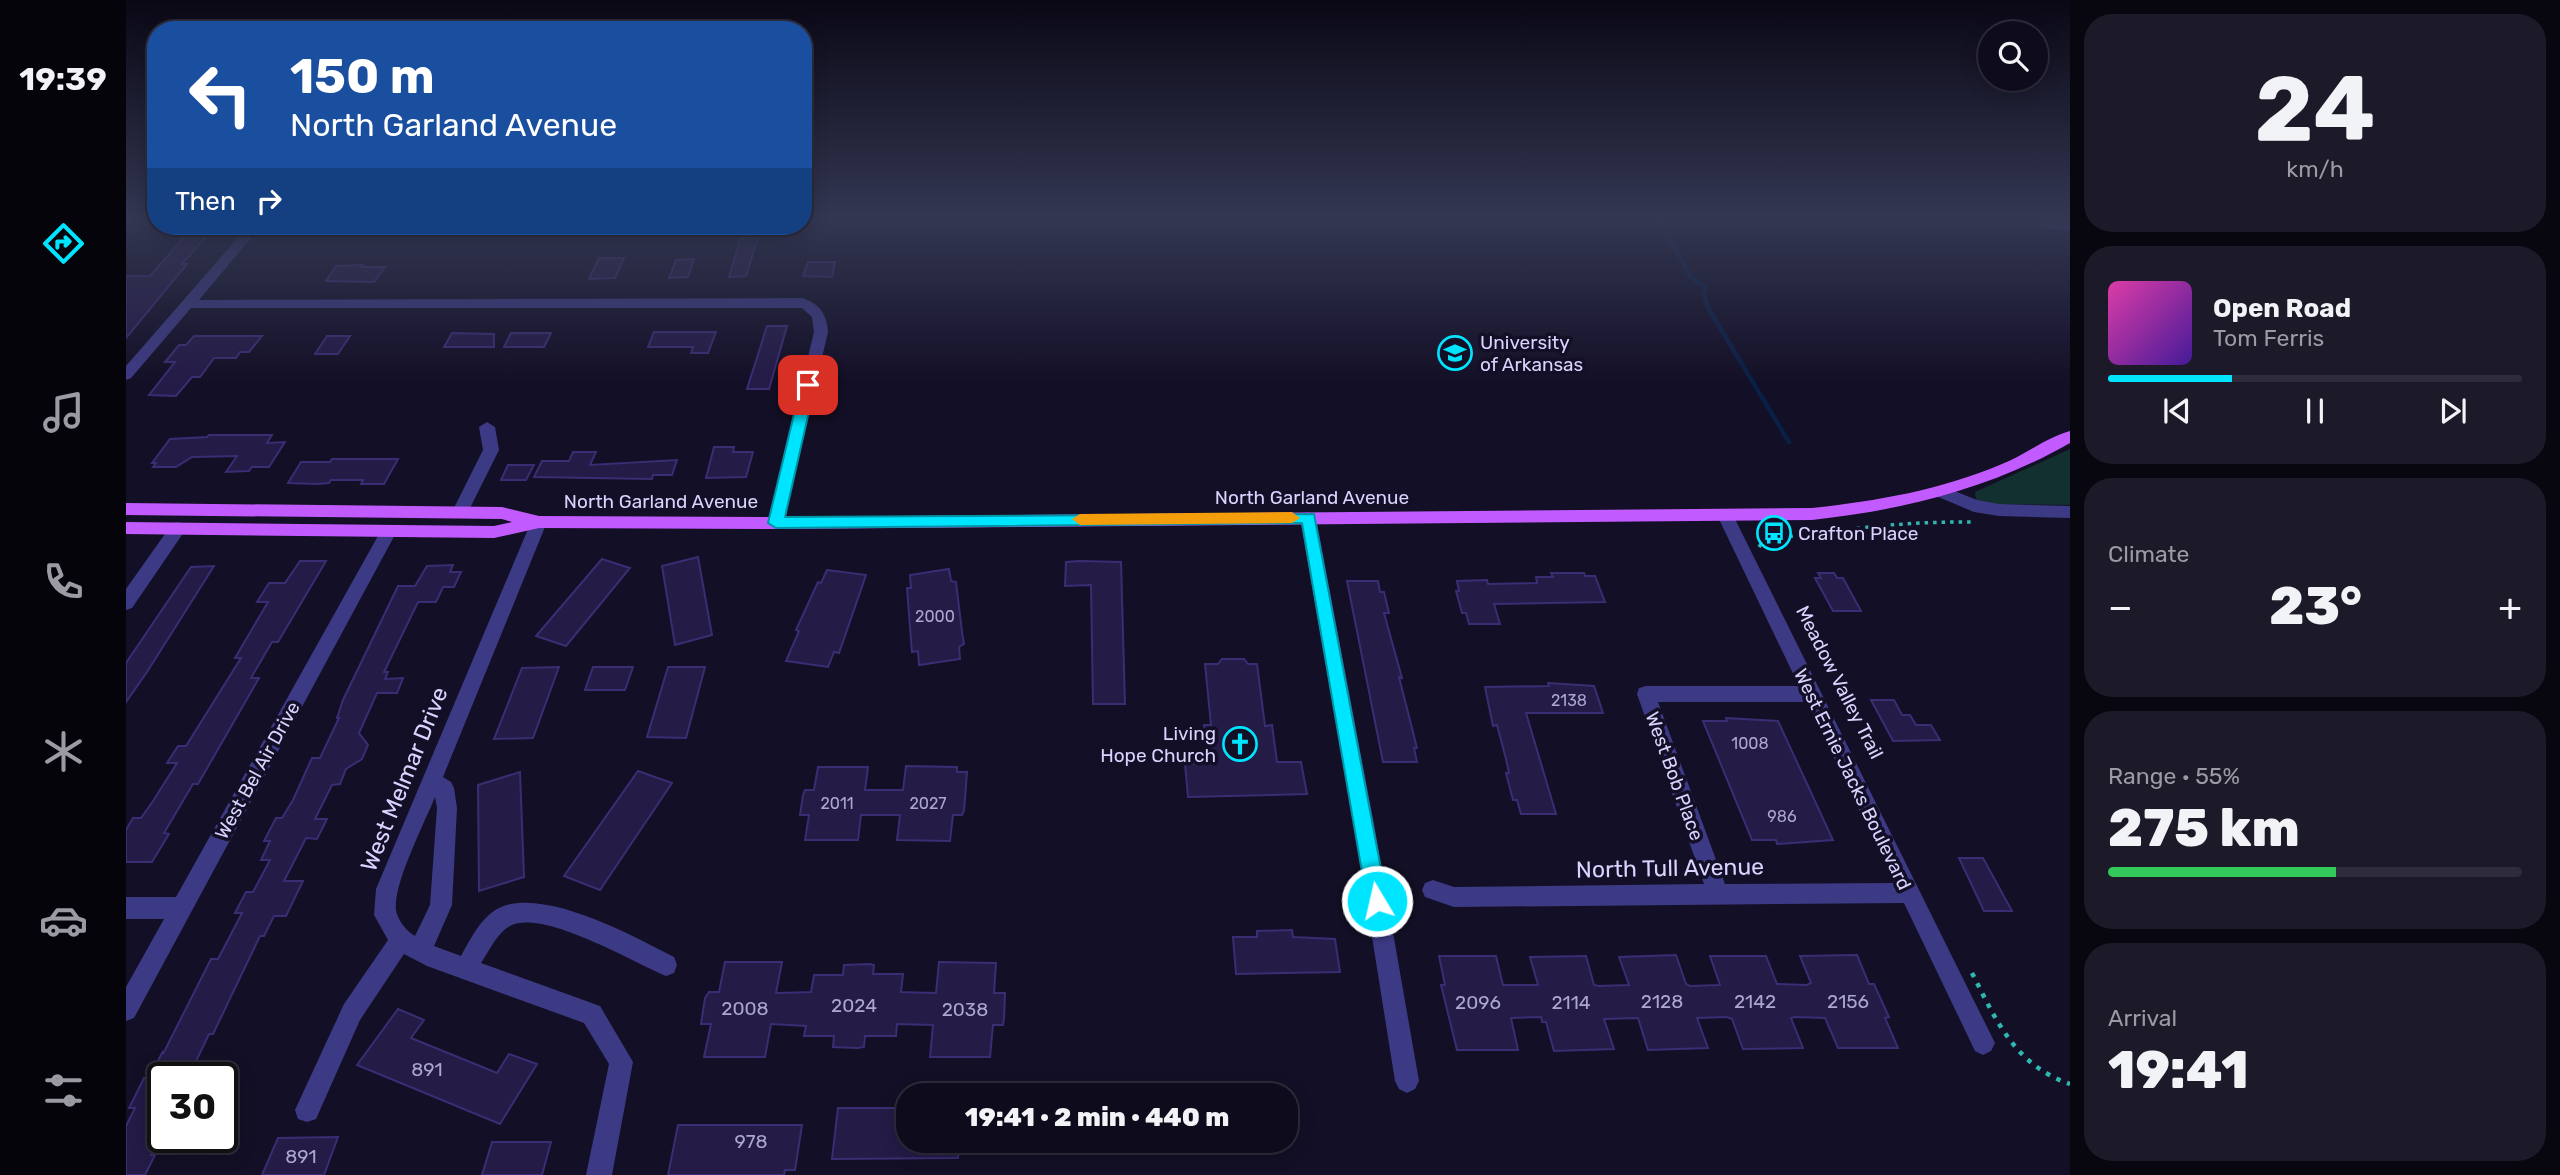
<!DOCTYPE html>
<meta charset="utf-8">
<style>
:root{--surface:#0e0b1c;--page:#1c1929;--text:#f1f3f6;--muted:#9b9ba3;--line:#2e2b3b;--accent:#00e5ff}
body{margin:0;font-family:Rubik,sans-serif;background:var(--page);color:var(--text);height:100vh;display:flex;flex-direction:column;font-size:26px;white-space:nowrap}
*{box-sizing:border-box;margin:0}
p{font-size:23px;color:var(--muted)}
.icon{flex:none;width:38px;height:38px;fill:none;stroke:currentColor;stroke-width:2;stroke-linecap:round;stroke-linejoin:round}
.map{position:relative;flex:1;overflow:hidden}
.panel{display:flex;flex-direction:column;gap:14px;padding:14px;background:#08060f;width:490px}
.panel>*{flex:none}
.top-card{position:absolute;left:21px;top:21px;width:665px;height:214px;border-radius:28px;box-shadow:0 4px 18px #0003,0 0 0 2px var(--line);background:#1a4fa0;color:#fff;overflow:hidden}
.tools{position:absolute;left:1852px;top:21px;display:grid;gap:14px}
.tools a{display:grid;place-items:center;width:70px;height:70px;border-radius:50%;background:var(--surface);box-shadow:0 4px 18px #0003,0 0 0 2px var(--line);font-size:35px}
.speed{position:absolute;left:21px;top:1062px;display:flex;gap:14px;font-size:35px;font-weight:700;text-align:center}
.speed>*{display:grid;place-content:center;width:91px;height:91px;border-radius:50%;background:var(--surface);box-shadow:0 4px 18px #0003,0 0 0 2px var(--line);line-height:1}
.speed .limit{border:4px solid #111;border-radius:10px;background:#fff;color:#111}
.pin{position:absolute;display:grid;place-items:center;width:60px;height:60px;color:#fff;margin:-30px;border-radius:14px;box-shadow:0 4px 10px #0006}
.me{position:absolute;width:77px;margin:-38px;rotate:351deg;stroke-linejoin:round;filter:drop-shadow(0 0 5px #0008)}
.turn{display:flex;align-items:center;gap:24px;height:147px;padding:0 28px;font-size:32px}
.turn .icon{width:91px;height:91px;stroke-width:2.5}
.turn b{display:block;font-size:49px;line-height:60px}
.then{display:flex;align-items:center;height:66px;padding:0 28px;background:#0003;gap:14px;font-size:26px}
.big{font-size:52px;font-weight:800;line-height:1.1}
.panel .tile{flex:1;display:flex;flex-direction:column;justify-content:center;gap:10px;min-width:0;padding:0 24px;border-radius:28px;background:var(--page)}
.panel .dial{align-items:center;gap:0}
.dial b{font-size:91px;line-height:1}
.song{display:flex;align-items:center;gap:21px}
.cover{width:84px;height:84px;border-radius:10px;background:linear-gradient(135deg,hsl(320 70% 55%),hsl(260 70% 35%))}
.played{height:7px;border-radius:4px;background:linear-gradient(90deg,var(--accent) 30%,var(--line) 30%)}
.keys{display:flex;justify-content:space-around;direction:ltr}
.heat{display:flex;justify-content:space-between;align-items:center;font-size:38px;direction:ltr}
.charge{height:10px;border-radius:5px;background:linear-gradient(90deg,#34c759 55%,var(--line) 0)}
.trip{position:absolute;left:770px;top:1083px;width:402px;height:70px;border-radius:28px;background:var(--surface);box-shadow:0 4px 18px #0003,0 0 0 2px var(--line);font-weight:800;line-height:70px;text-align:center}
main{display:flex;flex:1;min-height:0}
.tab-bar{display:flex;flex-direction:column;width:126px;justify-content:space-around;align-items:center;background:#06040b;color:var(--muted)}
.tab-bar .icon{width:49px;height:49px}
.tab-bar .current{color:var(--accent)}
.tab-bar b{font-size:32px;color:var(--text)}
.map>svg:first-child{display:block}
.green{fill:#12302f}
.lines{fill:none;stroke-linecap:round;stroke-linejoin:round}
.stream{stroke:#0a1f44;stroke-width:4.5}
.building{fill:#241b47;stroke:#3b2d73;stroke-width:2}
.path-far1{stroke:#2fb8b0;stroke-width:3.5;stroke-dasharray:3.5 5;stroke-linecap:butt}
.path{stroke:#2fb8b0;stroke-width:4.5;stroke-dasharray:4.5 7;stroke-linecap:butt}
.minor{fill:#3d3a85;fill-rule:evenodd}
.major{fill:#c25bff;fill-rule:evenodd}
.route{fill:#00e5ff;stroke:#0095a6;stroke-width:2}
.slow{fill:#f59e0b}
.labels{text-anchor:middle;stroke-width:7;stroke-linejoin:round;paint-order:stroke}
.number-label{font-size:16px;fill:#aca6d1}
.poi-label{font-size:19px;fill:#d9d4ff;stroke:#130f26;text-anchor:start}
.street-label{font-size:19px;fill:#d9d4ff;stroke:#130f26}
.near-number-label{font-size:19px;fill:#aca6d1}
.near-street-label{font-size:23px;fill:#d9d4ff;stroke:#130f26}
</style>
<main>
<nav class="tab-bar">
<b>19:39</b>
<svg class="icon current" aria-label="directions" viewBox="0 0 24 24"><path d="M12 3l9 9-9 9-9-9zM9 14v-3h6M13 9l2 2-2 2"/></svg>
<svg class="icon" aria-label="music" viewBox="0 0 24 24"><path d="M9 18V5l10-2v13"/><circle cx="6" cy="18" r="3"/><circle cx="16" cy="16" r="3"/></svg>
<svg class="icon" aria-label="phone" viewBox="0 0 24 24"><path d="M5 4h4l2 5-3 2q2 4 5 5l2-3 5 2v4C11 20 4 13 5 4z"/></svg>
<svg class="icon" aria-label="climate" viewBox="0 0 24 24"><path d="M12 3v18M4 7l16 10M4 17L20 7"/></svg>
<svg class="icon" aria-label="car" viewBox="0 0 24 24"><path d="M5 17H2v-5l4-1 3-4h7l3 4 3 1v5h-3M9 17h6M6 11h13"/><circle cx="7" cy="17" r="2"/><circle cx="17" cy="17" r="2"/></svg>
<svg class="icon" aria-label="filters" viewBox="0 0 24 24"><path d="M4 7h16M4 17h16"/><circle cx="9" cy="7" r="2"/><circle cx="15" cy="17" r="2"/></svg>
</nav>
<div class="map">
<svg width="1944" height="1175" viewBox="0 0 1944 1175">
<rect width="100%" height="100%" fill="#130f26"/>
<path class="green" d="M1944,449V505L1863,504L1850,500L1849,492Z"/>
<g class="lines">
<path class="stream" d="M1533,219L1537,225
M1542,234L1564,276L1580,288L1578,294L1582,308L1663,442"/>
</g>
<path class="building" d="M85,231L56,264H61L0,338V276H24L61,234Z
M615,237H632L620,276L603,277Z
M473,258H498L489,278L463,279Z
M568,259L562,277L543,278L550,260Z
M682,262H709L706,277L677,276Z
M237,265L236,267H259L248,282L200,281L210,266Z
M641,326H661L643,389H621Z
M528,332H590L582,353H565L567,347H522Z
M326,333L368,334V347H318Z
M385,333H425L418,347H378Z
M68,336H136L123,352H114L110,358H88L74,377H66L50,396L23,395L49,362H39L53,345H60Z
M201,336H224L212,354H189Z
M83,435H146L141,443L159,442L143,467H126L123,471L100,472L111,456L66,457L50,467H27L30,463H26L44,439L81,437Z
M588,447H608L607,452H627L620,477L580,478Z
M447,452H470L464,465L551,460L546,475H527L526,479L408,477L416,461H443Z
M206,459H272L258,484H235L237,480H205L203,483L191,484L162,483L175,462H204Z
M382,465H408L400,480H375Z
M572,557L586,635L549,645L536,566Z
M476,559L504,568L440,646L410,636Z
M174,561H200L152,642H146L125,678H133L72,784H67L38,833L43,834L26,862H0V830L7,818H15L27,801L51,763H41L52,746H60L115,658H109L142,602H131L143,583H159Z
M953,561L995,562L999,704H967L965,585L939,586L940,562Z
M327,565L324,572H335L328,587H317L310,602H292L258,672H262L259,679L277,678L271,693H251L233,733L242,745L236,759L220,769L214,784L206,785L189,819H201L191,839L180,838L158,881H177L160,916H148L138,936H134L87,1034H83L62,1078H37V1131L25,1155H29L19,1175H0V1126L9,1108H3L18,1078H23L37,1051V1054L85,959H92L116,913H109L120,892H127L144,860H135L144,841H138L150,818H156L167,800L186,758H194L213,718H211L217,700L272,586H289L301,566Z
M88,566L21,672L0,702V663L65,567Z
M823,569L825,581L830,582L836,632L838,644L833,647L834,659L793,665L792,651L786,652L785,640L781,588H785L784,575Z
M701,570L740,575L713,653L708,652L702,667L660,661L673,631L670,630L692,582L695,583Z
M1425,573H1458L1459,576H1469L1479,602L1368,604L1374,624H1343L1340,613H1336L1330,591H1333L1331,581L1361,580L1362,584L1411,583L1410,577H1427Z
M1692,573H1708L1711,578H1717L1735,611H1707L1689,578H1695Z
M1221,581H1252L1254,592H1258L1263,613H1258L1276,678L1273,677L1291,748H1288L1291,762H1257Z
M1096,659H1118L1122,664H1131L1139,726L1146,725L1151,762H1175L1181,794L1062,797L1059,764L1081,763L1078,725H1085L1079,664H1092Z
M433,667L407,738L368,739L396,668Z
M467,667H507L499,690H459Z
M542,667H579L560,738L521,737Z
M1422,683L1468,686L1477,713H1400L1430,814H1395L1391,800H1387L1380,773H1383L1380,759L1371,725L1367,726L1359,687L1423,686Z
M1745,700H1768L1776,715H1784L1790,725H1805L1814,740L1767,741Z
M1600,718L1652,721L1707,840L1651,844L1650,840H1626L1577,721H1601Z
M780,766L831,767V772H841L838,811L836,815H827L824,841L771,840L774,815H735L732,840H679L683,815H674L677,795L679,790H688L692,767H742L739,790H777Z
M512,771L546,783L474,890L438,876Z
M394,772L398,877L353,891L352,785Z
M1833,858H1857L1886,911H1858Z
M1166,930L1167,937L1209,939L1214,972L1110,974L1107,937H1131V931Z
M1550,955L1560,984L1564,986L1594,985L1584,956H1640L1651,984L1681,985L1685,983L1674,956L1731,955L1743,984H1748L1763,1017L1759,1018L1772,1048H1712L1699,1018L1669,1017L1665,1018L1677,1048L1617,1049L1606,1019L1601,1017L1571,1018L1582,1048L1522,1050L1512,1018L1478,1019L1488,1049L1428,1051L1420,1022H1416L1415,1017L1385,1018L1392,1050H1331L1315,985H1319L1313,956H1370L1377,985H1412L1404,957L1460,956L1468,985L1473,986L1503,985L1493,957Z
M599,962H656L650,993L685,992L688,975H717L718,965L744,964L748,965L747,974H777L775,992L810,993L813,962L870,963L868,993H879L878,1019L877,1025H867L864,1057H804L807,1025L771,1024L770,1036H739L738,1047L732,1048L707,1047L708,1036H678L680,1026L645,1024L639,1057H578L585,1024H575L579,998L583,992H593Z
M272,1009L298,1020L285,1038L371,1073L383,1054L411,1064L374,1124L231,1065Z
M712,1108H782V1141H834L832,1158L706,1159Z
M552,1125H676L669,1170H659L658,1175H542Z
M212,1137L198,1175H136L152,1138Z
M366,1142H425L416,1175H356Z"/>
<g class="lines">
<path class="path-far1" d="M1633,547L1637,541L1644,539C1712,530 1779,521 1848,522"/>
<path class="path" d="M1846,973C1871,1022 1889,1065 1944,1084"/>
<path class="minor" d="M1917,220L1944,223V231L1912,227L1911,224Z
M122,226H135L73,300L676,298C693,303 701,314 702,332L656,527H644L642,523L688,332L686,317L676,308H65L5,378L0,380V366Z
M361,422L369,427L373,450L340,516H328L326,512L357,450L353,427Z
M1816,486L1851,500L1873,504L1944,506V518L1873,516L1848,512L1810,496L1808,492L1810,488Z
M1599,509L1607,515L1865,1035L1869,1043L1865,1051L1857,1055L1849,1051L1778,903L1328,907L1299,897L1296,890L1299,883L1307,880L1328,887L1578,884L1511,694L1513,688L1520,686H1673L1591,515ZM1532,702H1681L1768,883L1599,884Z
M1182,512L1190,518L1248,824L1293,1081L1289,1089L1281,1093L1273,1089L1269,1081L1228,824L1174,518Z
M413,516L421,522L317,777L325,782L328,788L331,808L326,905L308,946L335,956C344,940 354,919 371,909C415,885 507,936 548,957L551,965L548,973L540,976C506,962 421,911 386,925C372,931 363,951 355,963L474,1006L507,1062L486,1175H460L483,1064L458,1023L301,966L278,954L234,1020L190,1119L181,1122L172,1119L169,1110L218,1004L262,940L248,915L250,889L405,522ZM309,797L311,808L304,905L289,936C281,932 271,919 270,910C267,884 298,824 309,797Z
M52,522L58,524L60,528L58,532L6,608L0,610V589L46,524Z
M263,525L271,531L8,1018L0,1021V987L38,919H0V897H50L257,527Z"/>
<path class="major" d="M1944,431V443C1864,489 1777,510 1686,520L650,529L413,528L368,538L0,534V522L368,526L386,522L376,519L0,515V503L376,507L413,516L650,517L1686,508C1751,501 1815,490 1876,464C1899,455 1921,437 1944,431Z"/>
</g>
<linearGradient id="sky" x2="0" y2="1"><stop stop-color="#0a0815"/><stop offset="0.57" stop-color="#333752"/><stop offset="1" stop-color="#333752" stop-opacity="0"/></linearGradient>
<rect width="1944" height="383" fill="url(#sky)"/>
<path class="route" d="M682,381L689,385L659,517L1188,514L1261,901L1258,908L1251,911L1244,908L1241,901L1176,523L650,528L642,523L675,385Z"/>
<path class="slow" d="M1166,512L1174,518L1166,523L954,525L946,519L954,514Z"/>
<defs>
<g id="university-ring" transform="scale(1.75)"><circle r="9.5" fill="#130f26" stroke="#00e5ff" stroke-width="1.5"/><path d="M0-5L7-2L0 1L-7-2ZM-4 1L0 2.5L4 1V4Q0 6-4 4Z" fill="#00e5ff"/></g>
<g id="bus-ring" transform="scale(1.75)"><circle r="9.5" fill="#130f26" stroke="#00e5ff" stroke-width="1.5"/><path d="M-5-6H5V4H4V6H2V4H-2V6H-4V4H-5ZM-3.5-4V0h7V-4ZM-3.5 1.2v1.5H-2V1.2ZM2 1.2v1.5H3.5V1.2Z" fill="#00e5ff"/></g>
<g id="church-ring" transform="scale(1.75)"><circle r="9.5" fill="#130f26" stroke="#00e5ff" stroke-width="1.5"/><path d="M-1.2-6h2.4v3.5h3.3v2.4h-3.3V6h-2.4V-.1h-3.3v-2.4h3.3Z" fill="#00e5ff"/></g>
</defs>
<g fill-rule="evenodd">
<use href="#university-ring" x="1329" y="353"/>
<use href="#bus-ring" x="1648" y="533"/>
<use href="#church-ring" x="1114" y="744"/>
</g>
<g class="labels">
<g class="number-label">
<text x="809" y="622">2000</text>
<text x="1443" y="706">2138</text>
<text x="1624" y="749">1008</text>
<text x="711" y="809">2011</text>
<text x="802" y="809">2027</text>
<text x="1656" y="822">986</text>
</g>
<g class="poi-label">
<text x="1354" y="349">University<tspan x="1354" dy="22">of Arkansas</tspan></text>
<text x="1672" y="540">Crafton Place</text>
<text x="1090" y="740" text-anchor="end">Living<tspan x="1090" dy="22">Hope Church</tspan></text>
</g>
<g class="street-label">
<text x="1186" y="504">North Garland Avenue</text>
<text x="535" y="508">North Garland Avenue</text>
<text transform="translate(1714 682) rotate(63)" y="7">Meadow Valley Trail</text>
<text transform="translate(131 770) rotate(-61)" y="7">West Bel Air Drive</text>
<text transform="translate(1549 776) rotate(70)" y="7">West Bob Place</text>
<text transform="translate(1727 779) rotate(64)" y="7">West Ernie Jacks Boulevard</text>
</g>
<g class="near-number-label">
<text x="1536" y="1008">2128</text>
<text x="1629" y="1008">2142</text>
<text x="1722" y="1008">2156</text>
<text x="1352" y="1009">2096</text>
<text x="1445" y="1009">2114</text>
<text x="728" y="1012">2024</text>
<text x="619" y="1015">2008</text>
<text x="839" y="1016">2038</text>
<text x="301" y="1076">891</text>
<text x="625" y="1148">978</text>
<text x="175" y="1163">891</text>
</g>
<g class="near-street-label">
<text transform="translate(278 779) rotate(-68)" y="8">West Melmar Drive</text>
<text transform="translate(1544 868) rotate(-1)" y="8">North Tull Avenue</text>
</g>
</g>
</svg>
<div class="tools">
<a><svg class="icon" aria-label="search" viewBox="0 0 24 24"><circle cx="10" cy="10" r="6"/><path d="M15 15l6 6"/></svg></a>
</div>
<div class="speed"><div class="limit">30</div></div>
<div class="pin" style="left:682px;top:385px;background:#d93025"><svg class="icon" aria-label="arrive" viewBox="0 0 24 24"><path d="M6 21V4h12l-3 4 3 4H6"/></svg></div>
<svg class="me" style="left:1251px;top:901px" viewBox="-20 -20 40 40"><circle r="17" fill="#00e5ff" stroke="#fff" stroke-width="3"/><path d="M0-11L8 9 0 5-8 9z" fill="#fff"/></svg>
<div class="trip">19:41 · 2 min · 440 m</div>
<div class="top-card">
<div class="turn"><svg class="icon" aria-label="left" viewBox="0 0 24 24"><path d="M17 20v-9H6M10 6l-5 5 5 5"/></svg><div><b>150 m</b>North Garland Avenue</div></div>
<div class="then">Then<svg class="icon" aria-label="right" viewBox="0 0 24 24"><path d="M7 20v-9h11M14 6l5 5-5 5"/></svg></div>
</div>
</div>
<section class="panel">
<div class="tile dial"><b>24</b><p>km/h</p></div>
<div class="tile">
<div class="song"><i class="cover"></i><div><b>Open Road</b><p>Tom Ferris</p></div></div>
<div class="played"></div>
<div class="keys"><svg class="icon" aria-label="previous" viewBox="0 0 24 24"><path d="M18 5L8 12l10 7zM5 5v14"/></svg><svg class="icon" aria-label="pause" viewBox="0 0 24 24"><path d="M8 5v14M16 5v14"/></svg><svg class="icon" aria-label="next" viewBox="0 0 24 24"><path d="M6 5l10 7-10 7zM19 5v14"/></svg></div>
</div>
<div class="tile"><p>Climate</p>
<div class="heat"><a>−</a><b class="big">23°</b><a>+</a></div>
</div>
<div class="tile"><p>Range · 55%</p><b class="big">275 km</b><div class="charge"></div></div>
<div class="tile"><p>Arrival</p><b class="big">19:41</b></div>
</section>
</main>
